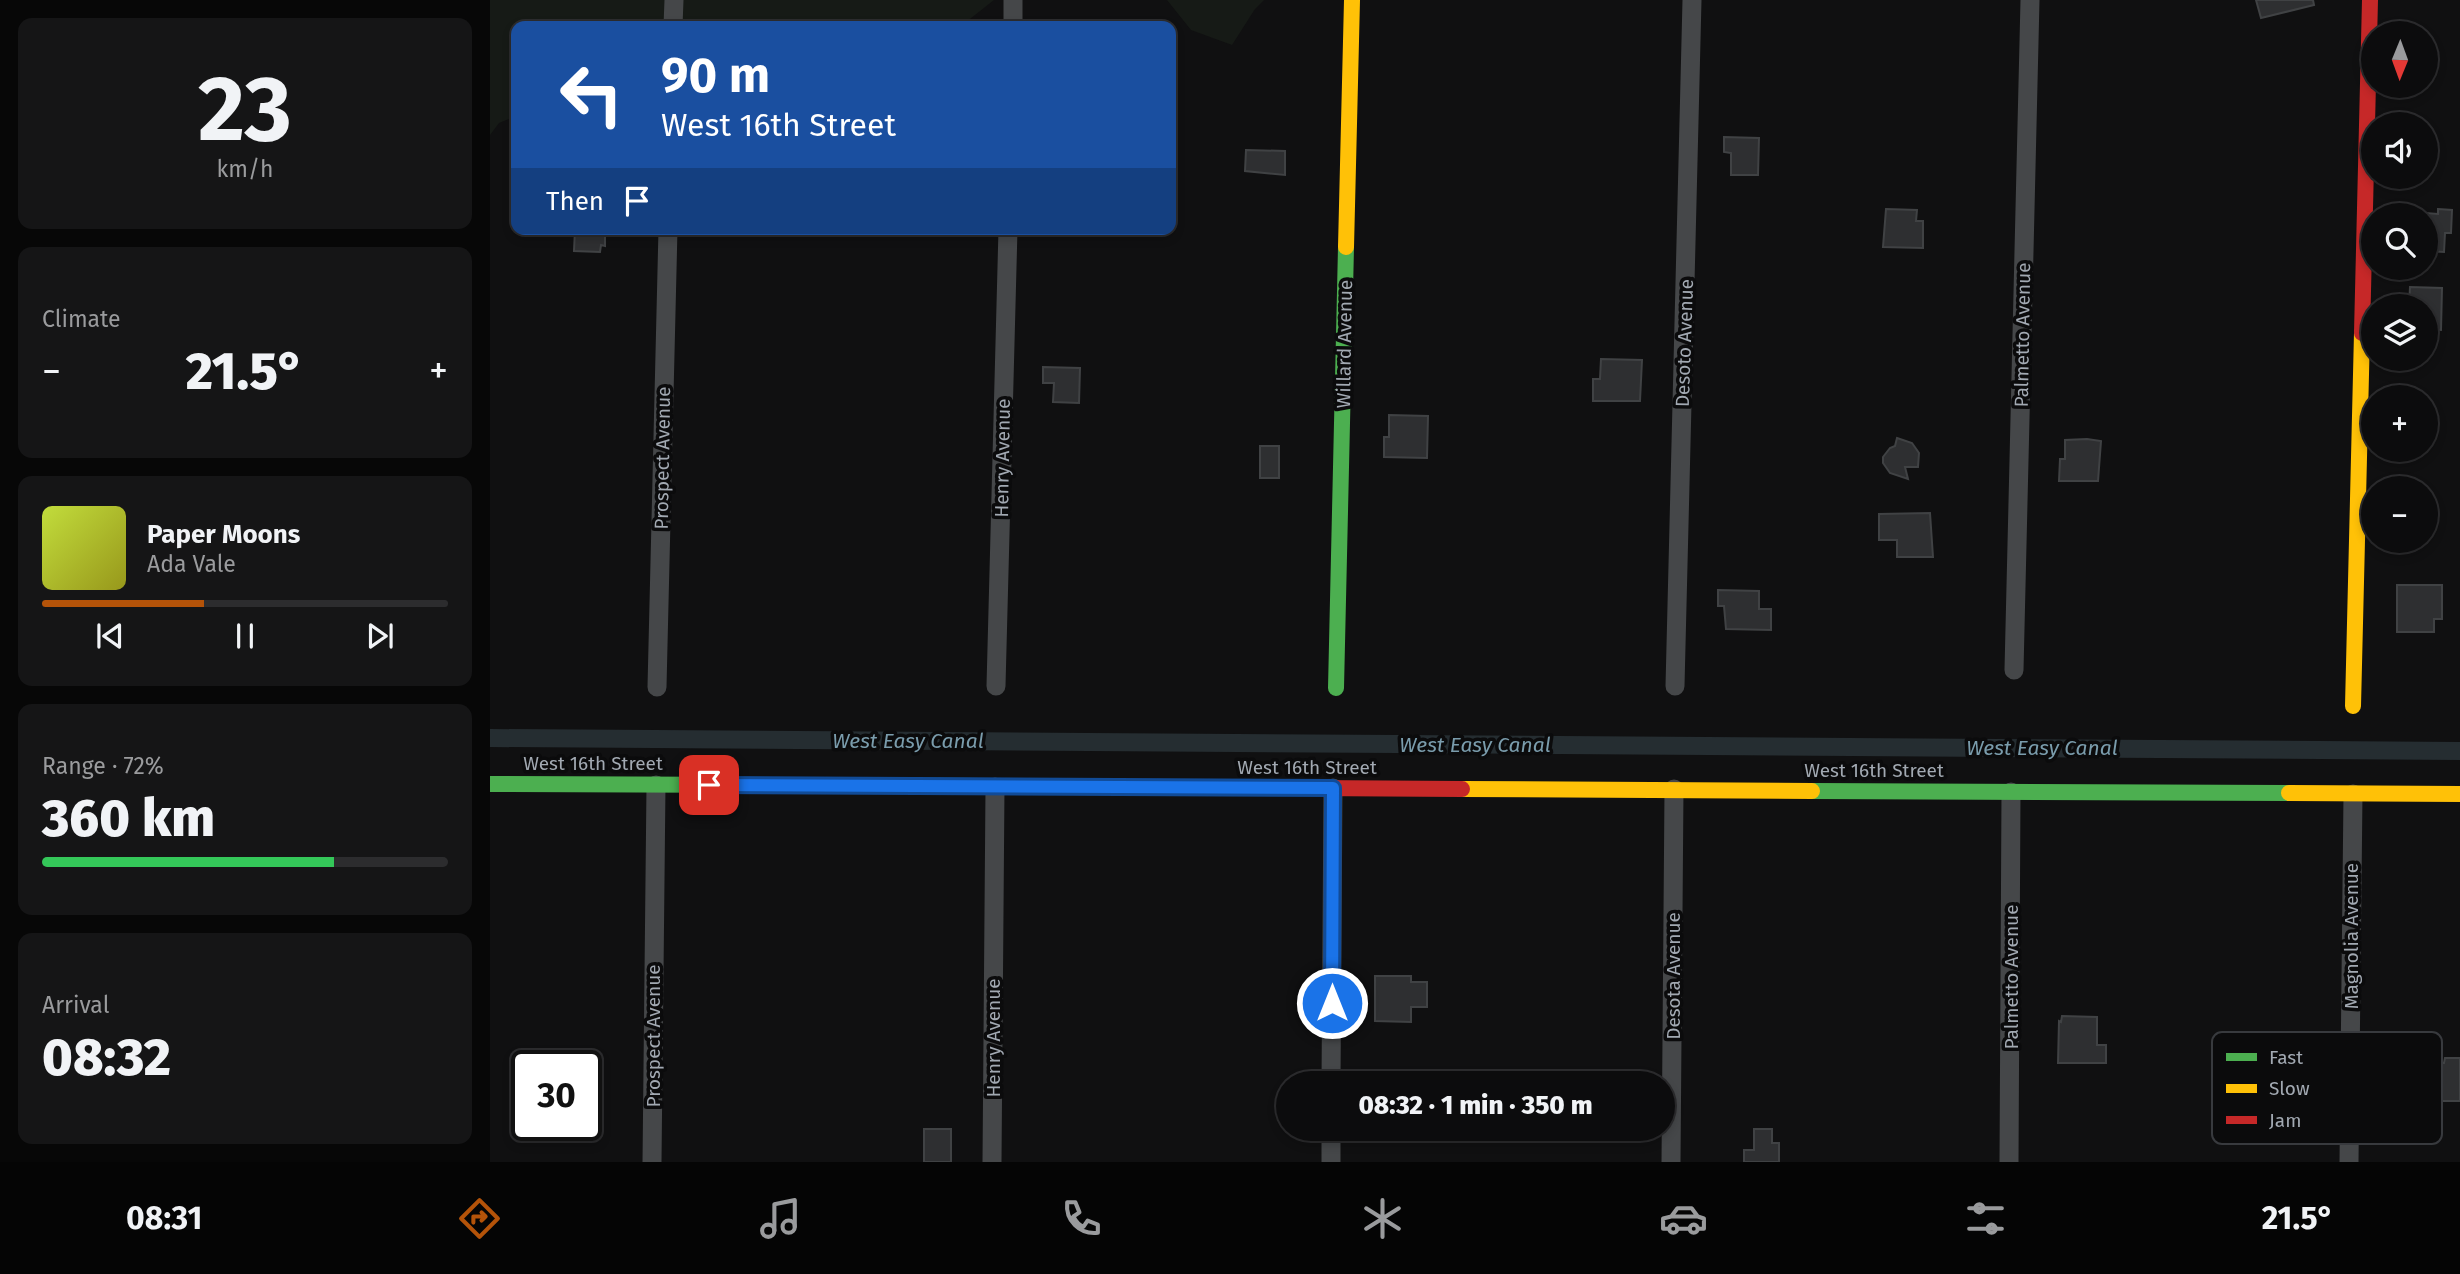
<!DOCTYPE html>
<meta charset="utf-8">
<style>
:root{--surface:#0c0c0d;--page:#151516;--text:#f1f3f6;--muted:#9a9b9d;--line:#2c2c2e;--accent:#b45309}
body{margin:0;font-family:"Fira Sans",sans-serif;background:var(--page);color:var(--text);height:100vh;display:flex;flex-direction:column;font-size:26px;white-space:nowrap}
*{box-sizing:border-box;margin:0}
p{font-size:23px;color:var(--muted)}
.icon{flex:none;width:38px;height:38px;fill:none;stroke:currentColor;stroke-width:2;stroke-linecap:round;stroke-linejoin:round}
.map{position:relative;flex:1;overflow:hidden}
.details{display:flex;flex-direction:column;gap:18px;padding:18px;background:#070707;width:490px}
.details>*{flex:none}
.hud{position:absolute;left:21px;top:21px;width:665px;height:214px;border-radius:14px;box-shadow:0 4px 10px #0003,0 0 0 2px var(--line);background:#1a4fa0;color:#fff;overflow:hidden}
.needle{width:46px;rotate:181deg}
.controls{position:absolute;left:1871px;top:21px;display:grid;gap:14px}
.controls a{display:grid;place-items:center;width:77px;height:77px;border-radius:50%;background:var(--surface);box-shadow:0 4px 10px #0003,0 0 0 2px var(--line);font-size:35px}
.speed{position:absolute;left:21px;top:1050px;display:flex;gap:14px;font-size:35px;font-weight:700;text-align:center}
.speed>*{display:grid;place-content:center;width:91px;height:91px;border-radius:50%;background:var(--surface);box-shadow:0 4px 10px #0003,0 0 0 2px var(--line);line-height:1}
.speed .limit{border:4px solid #111;border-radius:10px;background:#fff;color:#111}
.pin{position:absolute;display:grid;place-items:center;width:60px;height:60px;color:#fff;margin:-30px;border-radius:14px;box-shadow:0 4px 10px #0006}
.me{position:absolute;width:77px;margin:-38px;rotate:0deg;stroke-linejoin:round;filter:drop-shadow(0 0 5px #0008)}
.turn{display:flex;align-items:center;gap:24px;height:147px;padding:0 35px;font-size:32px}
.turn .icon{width:91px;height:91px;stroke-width:2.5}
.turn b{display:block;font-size:49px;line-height:60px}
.then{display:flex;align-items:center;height:66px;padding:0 35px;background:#0003;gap:14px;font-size:26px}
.big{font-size:52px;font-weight:800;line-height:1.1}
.details .card{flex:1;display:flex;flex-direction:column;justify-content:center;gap:10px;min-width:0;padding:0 24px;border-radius:14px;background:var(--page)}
.details .dial{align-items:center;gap:0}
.dial b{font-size:91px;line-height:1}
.song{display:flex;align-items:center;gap:21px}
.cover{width:84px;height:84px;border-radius:10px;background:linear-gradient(135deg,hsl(70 70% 55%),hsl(60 70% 35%))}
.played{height:7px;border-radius:4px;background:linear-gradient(90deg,var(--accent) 40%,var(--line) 40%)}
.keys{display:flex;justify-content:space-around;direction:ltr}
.heat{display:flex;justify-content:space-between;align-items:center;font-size:38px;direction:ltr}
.charge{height:10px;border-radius:5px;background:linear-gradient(90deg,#34c759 72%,var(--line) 0)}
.trip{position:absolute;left:786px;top:1071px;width:399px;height:70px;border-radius:35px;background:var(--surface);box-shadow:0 4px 10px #0003,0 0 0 2px var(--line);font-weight:800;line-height:70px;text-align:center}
.tab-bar{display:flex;height:112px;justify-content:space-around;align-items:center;background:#050505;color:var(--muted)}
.tab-bar .icon{width:49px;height:49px}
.tab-bar .on{color:var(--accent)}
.tab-bar b{font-size:32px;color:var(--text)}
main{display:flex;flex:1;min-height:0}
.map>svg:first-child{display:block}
.green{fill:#161a16}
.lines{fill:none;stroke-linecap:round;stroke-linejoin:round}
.canal{stroke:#252d31;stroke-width:18}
.building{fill:#2e2f31;stroke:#404244;stroke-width:2}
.street{stroke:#454749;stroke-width:19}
.fast{stroke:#4caf50;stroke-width:16}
.slow{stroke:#ffc107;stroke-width:16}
.jam{stroke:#c62828;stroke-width:16}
.route-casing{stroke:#114b97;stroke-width:18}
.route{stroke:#1a73e8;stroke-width:12}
.labels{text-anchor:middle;stroke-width:7;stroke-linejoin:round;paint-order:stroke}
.street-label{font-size:19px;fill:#a2a9b2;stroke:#0b0b0c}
.water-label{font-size:21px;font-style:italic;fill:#7a9cac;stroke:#0b0b0c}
.key{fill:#0b0b0c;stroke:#383a3e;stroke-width:2}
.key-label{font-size:19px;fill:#a2a9b2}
</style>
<main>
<section class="details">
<div class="card dial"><b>23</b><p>km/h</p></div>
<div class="card"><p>Climate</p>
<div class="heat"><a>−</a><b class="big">21.5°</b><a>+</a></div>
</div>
<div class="card">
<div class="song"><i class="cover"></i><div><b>Paper Moons</b><p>Ada Vale</p></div></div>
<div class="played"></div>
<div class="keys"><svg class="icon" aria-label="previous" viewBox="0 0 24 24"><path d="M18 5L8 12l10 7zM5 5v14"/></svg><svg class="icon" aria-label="pause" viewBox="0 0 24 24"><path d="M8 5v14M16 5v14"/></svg><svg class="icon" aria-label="next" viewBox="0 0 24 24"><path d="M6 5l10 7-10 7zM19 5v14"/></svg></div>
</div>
<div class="card"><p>Range · 72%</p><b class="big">360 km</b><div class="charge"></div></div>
<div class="card"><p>Arrival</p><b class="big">08:32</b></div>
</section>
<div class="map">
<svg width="1970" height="1162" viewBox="0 0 1970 1162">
<rect width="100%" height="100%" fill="#101011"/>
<path class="green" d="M0,0H504L471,26H26V116L9,123L0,135Z
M677,0H774L765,9L742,45L701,30Z"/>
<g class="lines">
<path class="canal" d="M0,738L1970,751"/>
</g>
<path class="building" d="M1766,0H1823L1824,5L1771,18Z
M1234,137L1269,138L1268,175H1241V153L1234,152Z
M756,150L795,151V175L755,171Z
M1396,209L1427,210L1426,221H1433V248L1393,247Z
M1948,209L1962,210L1961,233H1955L1954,252L1936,251V213L1948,214Z
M85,229H115V246L111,245L110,252L84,251Z
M1920,287L1952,288L1951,330L1936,329V306H1919Z
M1111,359L1152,360L1150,401H1103V379H1110Z
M553,367L590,368L589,403L563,402L564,383H553Z
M899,415L938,416L937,458L894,457V437H899Z
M1407,438L1422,443L1429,453L1428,467H1415L1418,479L1400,473L1393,463V457L1400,448L1405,446Z
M1597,439L1611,441L1608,481H1569L1570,459H1575V440Z
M770,446H789V478H770Z
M1440,513L1443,557H1407V540H1389V514Z
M1907,585H1952V619H1944V632H1907Z
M1228,590L1269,591V609H1281V630L1236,629L1234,606H1228Z
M885,976H921V982H937V1007H921V1022L885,1021Z
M1572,1016L1607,1017V1045H1616V1063H1568L1569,1021L1571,1022Z
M1955,1058H1970V1101H1936V1086H1948L1947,1072H1950V1063H1954Z
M434,1129H461V1162H434Z
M1264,1129H1282V1143H1289V1162H1254V1150H1264Z"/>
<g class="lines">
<path class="street" d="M183,26L184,0
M523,26V0
M1524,670L1540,0
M506,686L518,229
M1185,686L1202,0
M167,687L178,229
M841,1083L843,788
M162,1162L166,785
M502,1162L505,787
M841,1162V1129
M1181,1162L1184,789
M1519,1162L1521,792
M1859,1162L1863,794"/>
<path class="fast" d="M846,688L856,247
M0,784L489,786
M1322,791L1799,793"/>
<path class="slow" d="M856,247L862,0
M1863,706L1872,333
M972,789L1322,791
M1799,793L1970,794"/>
<path class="jam" d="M1872,333L1880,0
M489,786L972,789"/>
</g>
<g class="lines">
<g class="route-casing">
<path id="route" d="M219,785L843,788L842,1003"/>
</g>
<use href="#route" class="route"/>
</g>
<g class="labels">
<g class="street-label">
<text transform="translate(1532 335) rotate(-89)" y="7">Palmetto Avenue</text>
<text transform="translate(1194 343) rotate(-88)" y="7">Desoto Avenue</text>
<text transform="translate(854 344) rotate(-89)" y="7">Willard Avenue</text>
<text transform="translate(172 458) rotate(-89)" y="7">Prospect Avenue</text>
<text transform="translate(512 458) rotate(-89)" y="7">Henry Avenue</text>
<text x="103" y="770">West 16th Street</text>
<text x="817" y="774">West 16th Street</text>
<text x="1384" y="777">West 16th Street</text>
<text transform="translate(1861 936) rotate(-90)" y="7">Magnolia Avenue</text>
<text transform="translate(1183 976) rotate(-90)" y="7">Desota Avenue</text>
<text transform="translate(1521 977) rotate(-90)" y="7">Palmetto Avenue</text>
<text transform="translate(163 1036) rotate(-90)" y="7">Prospect Avenue</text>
<text transform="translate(503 1038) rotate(-90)" y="7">Henry Avenue</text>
</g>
<g class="water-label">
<text x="418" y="748">West Easy Canal</text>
<text x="985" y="752">West Easy Canal</text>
<text x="1552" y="755">West Easy Canal</text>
</g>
</g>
<rect x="1722" y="1032" width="230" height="112" rx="10" class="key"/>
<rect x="1736" y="1053" width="31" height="8" fill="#4caf50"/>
<rect x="1736" y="1084" width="31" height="9" fill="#ffc107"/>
<rect x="1736" y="1116" width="31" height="8" fill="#c62828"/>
<g class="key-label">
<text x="1779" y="1064">Fast</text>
<text x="1779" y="1095">Slow</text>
<text x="1779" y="1127">Jam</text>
</g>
</svg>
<div class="controls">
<a><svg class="needle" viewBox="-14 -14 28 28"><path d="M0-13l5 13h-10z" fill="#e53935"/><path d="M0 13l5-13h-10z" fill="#9a9b9d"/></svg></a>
<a><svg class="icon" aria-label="sound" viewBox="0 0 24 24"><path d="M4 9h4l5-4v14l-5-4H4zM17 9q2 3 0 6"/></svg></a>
<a><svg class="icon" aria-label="search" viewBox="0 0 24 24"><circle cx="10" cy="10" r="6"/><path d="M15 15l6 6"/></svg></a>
<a><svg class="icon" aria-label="layers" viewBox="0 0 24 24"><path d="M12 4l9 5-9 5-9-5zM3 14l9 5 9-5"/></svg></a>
<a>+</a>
<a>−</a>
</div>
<div class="speed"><div class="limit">30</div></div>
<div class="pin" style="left:219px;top:785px;background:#d93025"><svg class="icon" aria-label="arrive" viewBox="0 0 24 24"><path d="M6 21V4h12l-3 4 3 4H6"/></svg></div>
<svg class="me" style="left:842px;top:1003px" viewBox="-20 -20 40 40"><circle r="17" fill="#1a73e8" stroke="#fff" stroke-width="3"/><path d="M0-11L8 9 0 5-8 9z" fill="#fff"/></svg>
<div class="trip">08:32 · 1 min · 350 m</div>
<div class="hud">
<div class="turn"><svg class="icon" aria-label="left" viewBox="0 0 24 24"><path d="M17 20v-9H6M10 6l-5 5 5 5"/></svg><div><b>90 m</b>West 16th Street</div></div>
<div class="then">Then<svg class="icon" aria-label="arrive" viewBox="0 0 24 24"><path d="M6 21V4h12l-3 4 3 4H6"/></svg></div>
</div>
</div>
</main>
<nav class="tab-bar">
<b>08:31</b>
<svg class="icon on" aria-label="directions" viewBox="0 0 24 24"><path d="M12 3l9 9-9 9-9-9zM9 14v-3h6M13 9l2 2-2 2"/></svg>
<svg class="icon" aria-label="music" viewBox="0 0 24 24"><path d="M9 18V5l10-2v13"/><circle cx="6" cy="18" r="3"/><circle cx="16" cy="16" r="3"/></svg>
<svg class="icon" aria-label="phone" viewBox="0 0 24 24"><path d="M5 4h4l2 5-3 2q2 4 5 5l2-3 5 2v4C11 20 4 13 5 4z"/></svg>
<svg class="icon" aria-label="climate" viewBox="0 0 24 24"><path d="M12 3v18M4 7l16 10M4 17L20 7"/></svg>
<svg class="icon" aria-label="car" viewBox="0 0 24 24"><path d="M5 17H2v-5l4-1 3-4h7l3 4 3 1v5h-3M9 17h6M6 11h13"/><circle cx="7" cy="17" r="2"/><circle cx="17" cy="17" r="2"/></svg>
<svg class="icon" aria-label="filters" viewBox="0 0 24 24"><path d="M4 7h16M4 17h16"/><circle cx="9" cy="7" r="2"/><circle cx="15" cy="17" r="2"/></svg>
<b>21.5°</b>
</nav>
